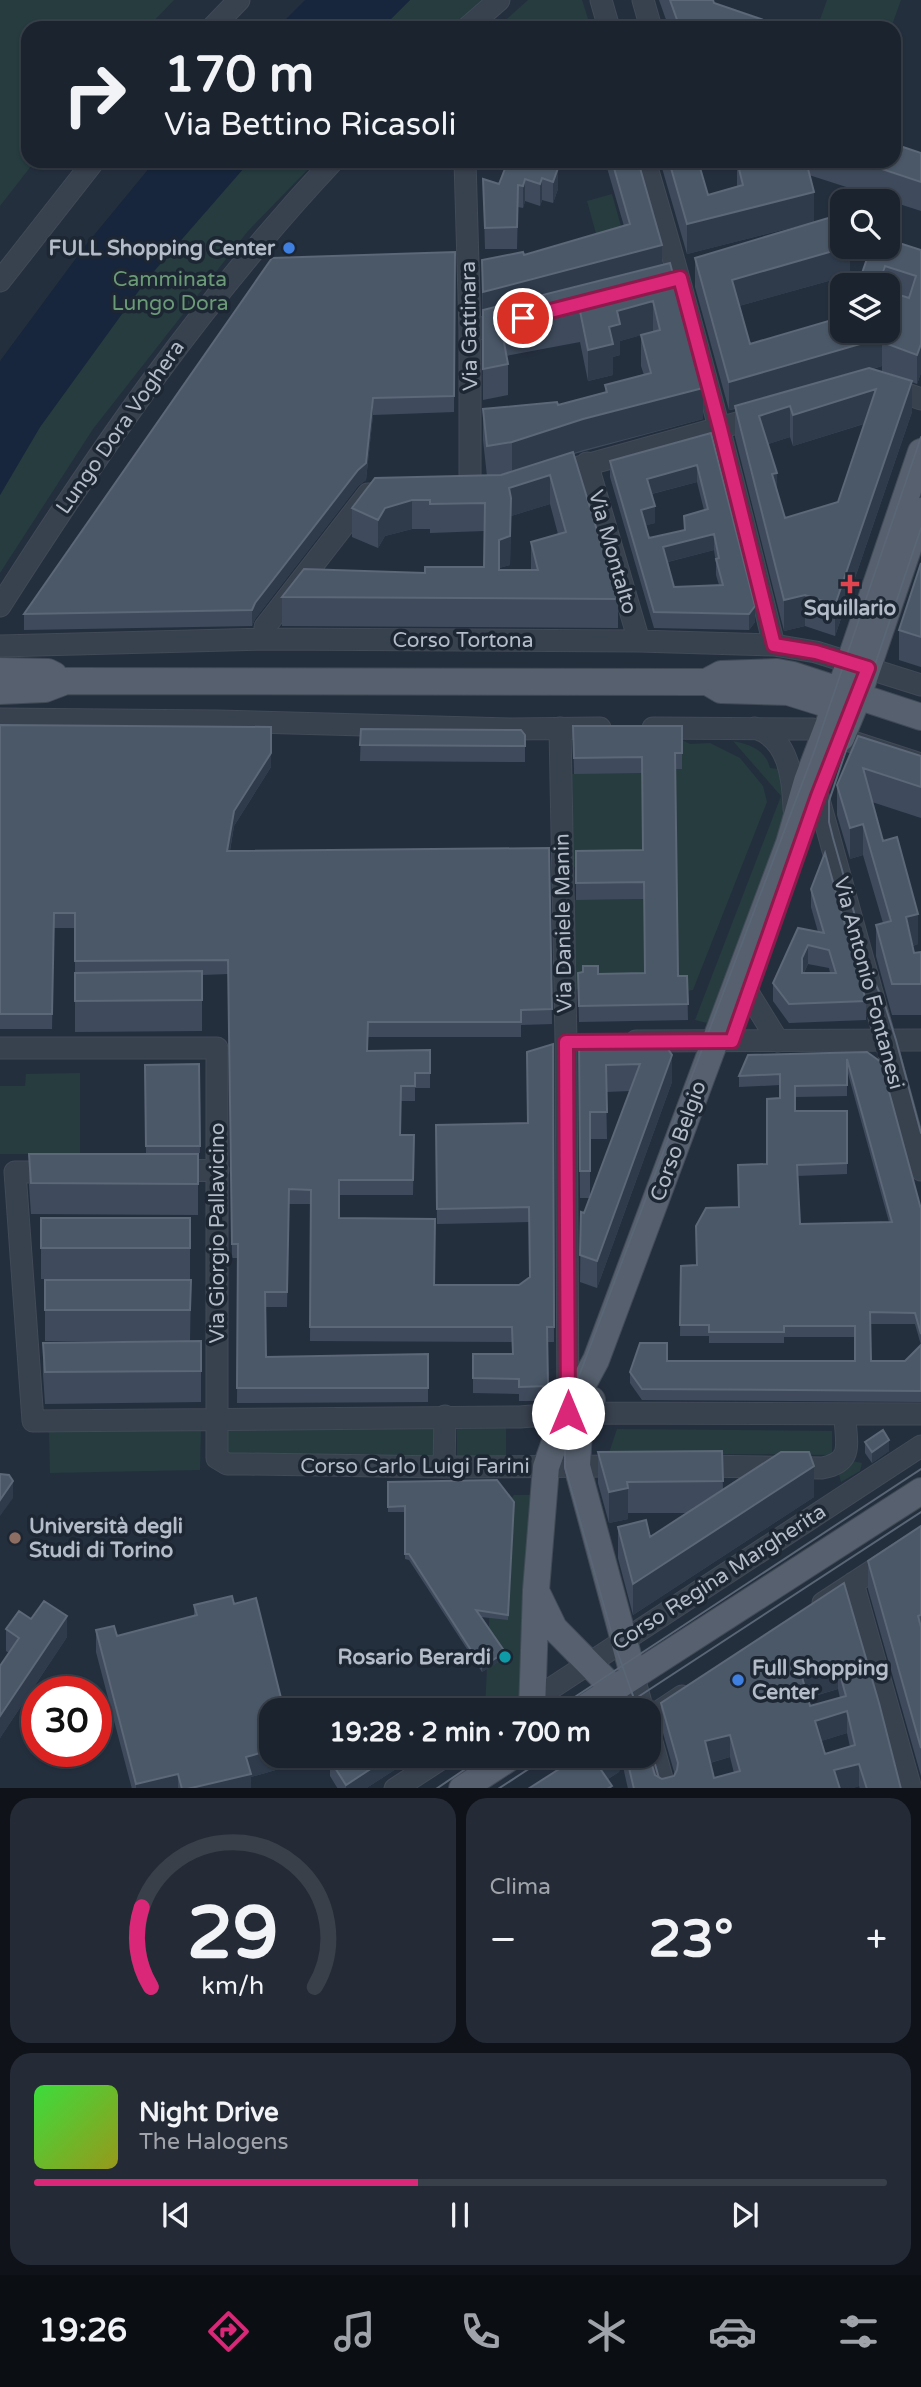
<!DOCTYPE html>
<html lang="it">
<meta charset="utf-8">
<style>
:root{--surface:#1b232e;--page:#242b36;--text:#f1f3f6;--muted:#a0a4aa;--line:#39404a;--accent:#db2777}
body{margin:0;font-family:"Varela Round",sans-serif;background:var(--page);color:var(--text);height:100vh;display:flex;flex-direction:column;font-size:26px;white-space:nowrap}
*{box-sizing:border-box;margin:0}
p{font-size:23px;color:var(--muted)}
.icon{flex:none;width:38px;height:38px;fill:none;stroke:currentColor;stroke-width:2;stroke-linecap:round;stroke-linejoin:round}
.map{position:relative;height:1788px;overflow:hidden}
.details{display:flex;flex-direction:column;gap:10px;padding:10px;background:#0f1319;flex:1}
.details>*{flex:none}
.banner{position:absolute;left:21px;top:21px;width:880px;height:147px;border-radius:21px;box-shadow:0 2px 5px #0004,0 0 0 2px var(--line);background:#1b232e;color:var(--text);overflow:hidden}
.fabs{position:absolute;left:830px;top:189px;display:grid;gap:14px}
.fabs a{display:grid;place-items:center;width:70px;height:70px;border-radius:14px;background:var(--surface);box-shadow:0 2px 5px #0004,0 0 0 2px var(--line);font-size:35px}
.speed{position:absolute;left:21px;top:1676px;display:flex;gap:14px;font-size:35px;font-weight:700;text-align:center}
.speed>*{display:grid;place-content:center;width:91px;height:91px;border-radius:50%;background:var(--surface);box-shadow:0 2px 5px #0004,0 0 0 2px var(--line);line-height:1}
.speed .limit{border:10px solid #d22;background:#fff;color:#111}
.pin{position:absolute;display:grid;place-items:center;width:60px;height:60px;color:#fff;margin:-30px;border:4px solid #fff;border-radius:50%;box-shadow:0 2px 7px #0007}
.me{position:absolute;width:77px;margin:-38px;rotate:0deg;stroke-linejoin:round;filter:drop-shadow(0 0 5px #0008)}
.turn{display:flex;align-items:center;gap:24px;height:147px;padding:0 28px;font-size:32px}
.turn .icon{width:91px;height:91px;stroke-width:2.5}
.turn b{display:block;font-size:49px;line-height:60px}
.big{font-size:52px;font-weight:700;line-height:1.1}
.details .tile{flex:1;display:flex;flex-direction:column;justify-content:center;gap:10px;min-width:0;padding:0 24px;border-radius:21px;background:var(--page)}
.details .dial{align-items:center;gap:0}
.dial svg{height:182px;overflow:visible;fill:none;stroke:var(--line);stroke-width:7;stroke-linecap:round;text-anchor:middle}
.dial text{fill:var(--text);stroke:none}
.song{display:flex;align-items:center;gap:21px}
.cover{width:84px;height:84px;border-radius:10px;background:linear-gradient(135deg,hsl(120 70% 55%),hsl(60 70% 35%))}
.played{height:7px;border-radius:4px;background:linear-gradient(90deg,var(--accent) 45%,var(--line) 45%)}
.keys{display:flex;justify-content:space-around;direction:ltr}
.heat{display:flex;justify-content:space-between;align-items:center;font-size:38px;direction:ltr}
.details .tiles{flex:1;display:grid;gap:10px;grid-template-columns:1fr 1fr}
.tile:last-child{grid-column:span 2}
.trip{position:absolute;left:259px;top:1698px;width:402px;height:70px;border-radius:21px;background:var(--surface);box-shadow:0 2px 5px #0004,0 0 0 2px var(--line);font-weight:700;line-height:70px;text-align:center}
.menu{display:flex;height:112px;justify-content:space-around;align-items:center;background:#0b0e12;color:var(--muted)}
.menu .icon{width:49px;height:49px}
.menu .active{color:var(--accent)}
.menu b{font-size:32px;color:var(--text)}
.map>svg:first-child{display:block}
.green{fill:#263c3f}
.water{fill:#17263c}
.lines{fill:none;stroke-linecap:round;stroke-linejoin:round}
.minor-casing{stroke:#414a57;stroke-width:23}
.major-casing{stroke:#414a57;stroke-width:28}
.minor{stroke:#38414e;stroke-width:21}
.major{stroke:#56606e;stroke-width:26}
.tram{stroke:#5a6575;stroke-width:2}
.wall{fill:#3f4b5c;fill-rule:evenodd}
.shaded-wall{fill:#2f3b4b}
.building{fill:#4b5868;stroke:#5c6777;stroke-width:2;fill-rule:evenodd}
.route-casing{stroke:#8e194d;stroke-width:18}
.route{stroke:#db2777;stroke-width:12}
.shop-dot{fill:#3f7fe0;stroke:#1d2633;stroke-width:2.5}
.health-dot{fill:#e0444e;stroke:#1d2633;stroke-width:2.5}
.education-dot{fill:#8d6e63;stroke:#1d2633;stroke-width:2.5}
.culture-dot{fill:#0f9aa8;stroke:#1d2633;stroke-width:2.5}
.labels{text-anchor:middle;stroke-width:7;stroke-linejoin:round;paint-order:stroke}
.poi-label{font-size:21px;font-weight:bold;fill:#b4bcc9;stroke:#1d2633;text-anchor:end}
.park-label{font-size:21px;fill:#6b9a76;stroke:#1d2633}
.street-label{font-size:21px;fill:#b4bcc9;stroke:#1d2633}
</style>
<div class="map">
<svg width="921" height="1789" viewBox="0 0 921 1789">
<rect width="100%" height="100%" fill="#242f3e"/>
<path class="green" d="M0,0H174L147,28H28V161H35L0,206Z
M410,0H482L450,28H382Z
M528,0H582L591,28H497Z
M827,0H901L891,28H817Z
M250,161H316L248,231L93,429L0,573V495L40,427L148,278Z
M612,194L626,244L598,241L587,201Z
M682,740L690,744L710,743L740,758L763,786L767,802L693,990L678,992L675,769L682,768Z
M733,741C749,744 766,750 770,768L779,769V777L784,782L790,807L707,1023L695,1020L781,796Z
M642,769L643,866L574,867L572,774Z
M644,899L645,992L575,989L574,900Z
M80,1073V1154H0V1086H25L26,1074Z
M457,1426L506,1427V1459H457Z
M201,1428L200,1470L50,1473L49,1432Z
M436,1428V1460L221,1461V1429Z
M617,1429L832,1431V1455L609,1453Z
M852,1461L862,1463L860,1471L841,1482L838,1471L850,1466Z
M514,1495H536L518,1710H485L490,1601L502,1510Z"/>
<path class="water" d="M305,0H410L382,28H277Z
M155,161H250L148,278L40,427L0,495V361L85,246Z"/>
<g class="lines">
<g class="minor-casing">
<path id="minor" d="M601,0L609,28
M643,0L651,28
M212,28L239,0
M467,28L499,0
M465,161L470,331V492
M645,161C693,321 734,482 774,645
M0,281L94,161
M470,331L509,321
M887,387L921,399
M587,463L639,641
M550,475L762,416
M0,606C102,446 203,300 333,161
M265,639V627L368,494H370
M0,646L265,639L639,641L774,645L816,652L921,685
M0,719L218,721L512,729L600,728
M560,728L566,1042L568,1412
M653,728L813,729L921,764
M755,728C789,738 793,779 794,809
M818,796L921,1170
M749,994L778,1041
M636,1041L921,1040
M0,1048H217V1458L227,1464H246L444,1467L625,1466
M171,1171L218,1170
M55,1172H15L33,1421L520,1417L568,1413L921,1414
M696,1466L822,1468C856,1462 845,1441 845,1414
M444,1467L445,1416
M853,1583L911,1789
M823,1603L921,1539
M633,1674L643,1710
M518,1710L921,1446
M649,1718L682,1696
M649,1731L665,1789
M395,1789L447,1755"/>
</g>
<g class="major-casing">
<path id="major" d="M0,671L48,672L54,675
M711,684L721,690L788,692L820,702
M0,691L45,689L66,681L706,682L721,674L777,672L793,675L921,717
M841,738L856,702L921,511
M592,1400L579,1430L577,1466L633,1674
M538,1595L554,1628L613,1688
M532,1710L536,1590L546,1467L560,1427L596,1360L789,843L807,781L829,723L921,452
M581,1710L921,1491
M462,1789L514,1755"/>
</g>
<use href="#minor" class="minor"/>
<use href="#major" class="major"/>
<path class="tram" d="M921,528L829,801V822L833,838L872,976L885,1005L896,1040L921,1133
M555,1710L921,1469
M618,1710L921,1512
M638,1710L615,1645L565,1467V1413L814,752L921,437
M649,1743L662,1789
M436,1789L486,1755
M498,1789L550,1755"/>
</g>
<path class="wall" d="M659,0H713L714,3L787,28H669Z
M921,153V211L809,175L814,222L687,254L660,161H698L708,195L737,186V161H894Z
M508,161H554L553,166L558,189L553,203L542,200L540,206L525,201L523,208L518,207L517,249H485L483,179L499,184Z
M605,161H638L662,265L703,419L574,454L618,599V628L282,626V597L425,573L484,567V531L430,533V529H412L385,536L378,548L352,537V508L487,476L483,440V409L558,405L605,392V385L644,375L641,366V335L620,341V355L613,357V375L588,381L580,342L506,356L508,364V395L483,400L482,260L524,255L624,226ZM550,504L558,534L531,542V570H499V568L510,565L511,516Z
M850,247V275L739,306L750,344L842,331L879,332V331H887V285H860V279L871,247L921,250V373L917,384L912,382V412L835,636L805,626L784,631L735,437V409L729,410L695,287V258ZM882,366V371L900,377L873,369ZM864,424L838,502L785,518L777,489L768,444L790,437L793,446Z
M455,252L454,412L373,415L366,480L358,486L255,619L252,626L24,630V614Z
M711,433L755,622L749,630L654,628L610,477V461ZM697,482L704,510L684,516V530L649,538L646,525L655,523L652,494ZM714,550L716,563V575L719,585L674,587L668,562Z
M921,563V667L899,660V630Z
M0,725L271,767L234,826L230,851L549,848L552,1024L521,1025V1037H368L367,1051L430,1050V1088H415V1101H401V1135H414L413,1195H339V1218L435,1285H519L530,1277L529,1222L437,1224L436,1125L528,1123L553,1044L554,1342H547L548,1401H519V1394L473,1393V1354H512V1342L310,1341L311,1204H289L287,1307H265L266,1357L428,1354V1402L237,1403L238,1258H232L228,974L202,975V1031L75,1032V928H54L52,1029H0Z
M573,726H682V769H675L678,976H687L688,1020L579,1022L578,973L598,974L645,973L644,899L576,900V867L643,850L642,773L574,774Z
M361,729L525,735V762L360,761Z
M858,736L921,756V818L872,802L883,841L918,944L913,946L914,953L921,952V1015H892L876,956V925L883,923L863,855L850,859L837,815V785Z
M811,889L866,1001V1020L789,1023L773,1001V983L818,932L811,907ZM808,964L829,968L830,973H804Z
M659,1036L672,1082L597,1288L580,1282L581,1212L584,1213L590,1198H580L579,1038ZM630,1091L590,1198V1139H607L606,1092Z
M867,1052L921,1209V1402L642,1400L630,1383V1372L667,1361H855V1337H784V1343H709V1336H680L681,1266L697,1265L738,1207L767,1164L780,1098V1085L739,1087V1076ZM847,1070L889,1222L800,1224L797,1176L847,1174V1111H795V1097L847,1096ZM870,1324H915L921,1345L905,1361H871Z
M199,1064L200,1153H146L145,1065Z
M29,1154H198V1215L31,1214L29,1185Z
M41,1218H190V1279H41Z
M45,1280H191L190,1341H45Z
M201,1341V1402L45,1404L43,1374V1343Z
M865,1442L889,1451L872,1463L865,1453Z
M722,1451L723,1490L814,1497L633,1615L618,1558V1527L650,1537L687,1513H628V1519L609,1523L598,1483V1452Z
M388,1482L514,1502L508,1620L481,1617L505,1658L482,1672L409,1560L405,1559V1512H388Z
M921,1526V1776L868,1589V1561Z
M844,1583L901,1789H860L859,1786L850,1789H628L622,1762L619,1772L608,1779L612,1789L581,1755H649L655,1775L662,1779L674,1776L675,1775L661,1726V1703ZM838,1689L840,1698L810,1706L808,1698ZM847,1733L850,1747L825,1754L821,1741ZM730,1757L734,1773L714,1778L710,1763Z
M234,1604L293,1755V1765L251,1777V1789H132L96,1652V1630L117,1636L194,1616V1605Z
M6,1629L67,1637L0,1738V1666L9,1653L6,1651Z
M413,1755V1758L365,1789H338L330,1776V1760Z"/>
<path class="shaded-wall" d="M546,161H554L547,180L546,163Z
M558,168V189L553,203V182Z
M542,178V200L540,206V184Z
M525,179V201L523,208V186Z
M814,192V222L687,254V224Z
M662,245V267L483,314V292Z
M847,247H850V275L732,308V280Z
M885,266V285H879Z
M653,301V332L620,341V355L613,357V375L588,381V350L609,327L617,311Z
M884,337L882,342V366L729,410V382Z
M921,344V373L917,384V355Z
M912,381V412L835,636V605Z
M703,388V419L583,450L512,473V442L583,419Z
M876,389V420L793,446V415Z
M373,398V415L366,480L358,486L255,619L252,626V610L255,603Z
M790,406V437L759,447V416Z
M697,465V482L647,495V479Z
M777,473V504L772,474Z
M550,475V504L511,516L510,565L499,568V540L509,488Z
M412,500V529L385,536L378,548V520L385,508Z
M655,506V523L641,527V510Z
M714,534V550L663,563V547Z
M805,595V626L784,631V600Z
M755,606V622L749,630V614Z
M271,753V767L234,826L227,866V851L234,811Z
M863,824V855L850,859V828Z
M918,914V944L906,948V917Z
M808,945V964L802,976V958Z
M672,1055V1082L597,1288V1261Z
M889,1440V1451L872,1463V1452Z
M814,1466V1497L633,1615V1584Z
M13,1481V1498L0,1516V1500Z
M628,1488V1519L609,1523V1492Z
M67,1616V1637L0,1738V1716Z
M505,1652V1658L482,1672V1667Z
M838,1667V1689L802,1699V1677Z
M847,1711V1733L815,1743V1721Z
M730,1735V1757L705,1764V1741Z
M271,1750V1755H293V1765L251,1777V1789H187L246,1757Z
M392,1755H413V1758L365,1789H346V1785Z
M610,1755H622V1762L619,1772L597,1786V1764Z
M859,1764V1786L850,1789H834V1770Z
M178,1774V1789H136V1784Z"/>
<path class="building" d="M670,0H713L714,3L787,28H680Z
M894,144L921,153V182L858,161H894Z
M508,161H546V163L558,168L553,182L542,178L540,184L525,179L523,186L518,185L517,227L485,228L483,179L499,184Z
M612,161H638L662,245L483,292L482,260L523,252L524,255L630,224Z
M669,161H698L708,195L743,185L737,161H806L814,192L687,224Z
M835,216L842,217V247H847L732,280L750,344L842,317V331H874L891,336L899,310L887,306V291L909,298L916,276L885,266L879,285L860,279L871,247H887V239L921,250V344L917,355L882,342L884,337L729,382L695,258Z
M455,252L454,396L373,398L366,463L358,470L255,603L252,610L24,614L272,258Z
M670,263L703,388L583,419L512,442L487,446L483,409L557,402L558,405L607,392L605,385L651,373L641,335L660,330L653,301L617,311L620,324L609,327L613,344L588,350L580,311L501,326L508,364L483,369V310Z
M869,368L912,381L835,605L805,595L784,600L735,406ZM876,389L838,502L785,518L772,474L777,473L759,416L790,406L793,415Z
M711,433L755,606L749,614L654,612L610,461ZM697,465L708,509L684,516L685,530L649,538L641,510L655,506L647,479ZM714,534L719,558L716,559L723,585L674,587L663,547Z
M573,452L618,599L282,597L304,569L425,573V567H484L485,503L430,504V500H412L385,508L378,520L352,508L375,478L501,475ZM550,475L566,532L531,542L538,570H499V540L510,536L511,498L509,488Z
M921,563V637L899,630Z
M0,725L271,727V753L234,811L227,851L549,848L552,1009L521,1010V1022H368L367,1051L430,1050V1073H415V1086H401L400,1135H414L413,1180H339V1218L435,1219L434,1285H519L530,1277L529,1207L437,1209L436,1125L528,1123L527,1052L553,1044L554,1327H547L548,1386L519,1387V1379L473,1378V1354H513L512,1327H310L311,1190L289,1189L287,1292H265L266,1357L428,1354V1388H237L238,1244H232L228,960L75,961V913H54L52,1014H0Z
M573,726H682V753H675L678,976H687L688,1004L579,1006L578,973L583,972V966H598V974L645,973L644,882L576,883V851L643,850L642,757L574,758Z
M361,729L521,730L525,735V746L360,745Z
M858,736L921,756V787L863,768L883,841L897,837L918,914L906,917L914,953L921,952V984H892L876,925L891,921L863,824L850,828L837,785Z
M825,853L866,1001L789,1004L773,983L798,928L824,933L811,889ZM808,945L829,950L836,973H802V958Z
M202,971V1000L75,1001V973Z
M659,1036L672,1055L597,1261L580,1255L581,1212L584,1213L640,1064L606,1065L607,1112H590V1171H580L579,1038Z
M867,1052L881,1062L921,1209V1334L915,1313L870,1312L871,1361H905L921,1345V1391L642,1389L630,1372L640,1343H667V1361H855V1326H784V1332H709V1325H680L681,1266L697,1265L696,1226L706,1208L739,1207L738,1165L767,1164V1099L780,1098V1074L739,1076L748,1055ZM847,1059L892,1222L800,1224L797,1165L847,1163V1111H795V1086L847,1085Z
M199,1064L200,1146H146L145,1065Z
M29,1154H198V1184L31,1183Z
M41,1218H190V1248H41Z
M45,1280H191L190,1310H45Z
M201,1341V1371L45,1372L43,1343Z
M883,1430L889,1440L872,1452L865,1442Z
M722,1451L723,1481L627,1482L628,1488L609,1492L598,1452Z
M781,1452H809L814,1466L633,1584L618,1527L646,1520L650,1537Z
M0,1474L9,1475L13,1481L0,1500Z
M497,1480L514,1502L508,1615L476,1610L505,1652L482,1667L409,1554H405V1506L388,1507V1482Z
M921,1526V1615L918,1616L921,1627V1748L868,1561Z
M844,1583L879,1703L901,1789H867L859,1764L834,1770L840,1789H634L626,1755H649L655,1775L662,1779L674,1776L677,1770L678,1763L661,1703ZM838,1667L846,1696L810,1706L802,1677ZM847,1711L855,1745L825,1754L815,1721ZM730,1735L740,1771L714,1778L705,1741Z
M232,1596L234,1604L256,1598L284,1710H271V1750L246,1757L251,1774L187,1789H182L178,1774L136,1784L96,1630L114,1626L117,1636L197,1615L194,1605Z
M44,1601L67,1616L0,1716V1666L19,1638L6,1629L19,1611L31,1619Z
M337,1755H392L346,1785L330,1760Z
M581,1755H610L597,1764L612,1786L607,1789H528Z"/>
<g class="lines">
<g class="route-casing">
<path id="route" d="M523,318L680,278L720,428L774,645L816,652L868,668L818,796L732,1041L566,1042L568,1413"/>
</g>
<use href="#route" class="route"/>
</g>
<g class="shop-dot">
<circle cx="289" cy="248" r="7"/>
<circle cx="738" cy="1680" r="7"/>
</g>
<path class="health-dot" d="M846.5 573.5h7v7h7v7h-7v7h-7v-7h-7v-7h7z"/>
<circle class="education-dot" cx="15" cy="1538" r="7"/>
<circle class="culture-dot" cx="505" cy="1657" r="7"/>
<g class="labels">
<g class="poi-label">
<text x="275" y="255">FULL Shopping Center</text>
<text x="850" y="615" text-anchor="middle">Squillario</text>
<text x="29" y="1533" text-anchor="start">Università degli<tspan x="29" dy="24">Studi di Torino</tspan></text>
<text x="491" y="1664">Rosario Berardi</text>
<text x="752" y="1675" text-anchor="start">Full Shopping<tspan x="752" dy="24">Center</tspan></text>
</g>
<g class="park-label">
<text x="170" y="286">Camminata<tspan x="170" dy="24">Lungo Dora</tspan></text>
</g>
<g class="street-label">
<text transform="translate(469 326) rotate(-91)" y="7">Via Gattinara</text>
<text transform="translate(120 427) rotate(-55)" y="7">Lungo Dora Voghera</text>
<text transform="translate(613 552) rotate(74)" y="7">Via Montalto</text>
<text x="463" y="647">Corso Tortona</text>
<text transform="translate(563 923) rotate(-91)" y="7">Via Daniele Manin</text>
<text transform="translate(869 983) rotate(75)" y="7">Via Antonio Fontanesi</text>
<text transform="translate(678 1141) rotate(-70)" y="7">Corso Belgio</text>
<text transform="translate(217 1233) rotate(-90)" y="7">Via Giorgio Pallavicino</text>
<text x="415" y="1473">Corso Carlo Luigi Farini</text>
<text transform="translate(719 1577) rotate(-33)" y="7">Corso Regina Margherita</text>
</g>
</g>
</svg>
<div class="fabs">
<a><svg class="icon" aria-label="search" viewBox="0 0 24 24"><circle cx="10" cy="10" r="6"/><path d="M15 15l6 6"/></svg></a>
<a><svg class="icon" aria-label="layers" viewBox="0 0 24 24"><path d="M12 4l9 5-9 5-9-5zM3 14l9 5 9-5"/></svg></a>
</div>
<div class="speed"><div class="limit">30</div></div>
<div class="pin" style="left:523px;top:318px;background:#d93025"><svg class="icon" aria-label="arrive" viewBox="0 0 24 24"><path d="M6 21V4h12l-3 4 3 4H6"/></svg></div>
<svg class="me" style="left:568px;top:1413px" viewBox="-20 -20 40 40"><circle r="19" fill="#fff"/><path d="M0-13L10 11 0 6-10 11z" fill="#db2777"/></svg>
<div class="trip">19:28 · 2 min · 700 m</div>
<div class="banner">
<div class="turn"><svg class="icon" aria-label="right" viewBox="0 0 24 24"><path d="M7 20v-9h11M14 6l5 5-5 5"/></svg><div><b>170 m</b>Via Bettino Ricasoli</div></div>
</div>
</div>
<section class="details">
<div class="tiles">
<div class="tile dial"><svg viewBox="0 0 100 80">
<path d="M14 69A42 42 0 1 1 86 69"/>
<path d="M14 69A42 42 0 0 1 10 34" stroke="#db2777"/>
<text x="50" y="56" font-size="32" font-weight="700">29</text>
<text x="50" y="72" font-size="11">km/h</text>
</svg></div>
<div class="tile"><p>Clima</p>
<div class="heat"><a>−</a><b class="big">23°</b><a>+</a></div>
</div>
<div class="tile">
<div class="song"><i class="cover"></i><div><b>Night Drive</b><p>The Halogens</p></div></div>
<div class="played"></div>
<div class="keys"><svg class="icon" aria-label="previous" viewBox="0 0 24 24"><path d="M18 5L8 12l10 7zM5 5v14"/></svg><svg class="icon" aria-label="pause" viewBox="0 0 24 24"><path d="M8 5v14M16 5v14"/></svg><svg class="icon" aria-label="next" viewBox="0 0 24 24"><path d="M6 5l10 7-10 7zM19 5v14"/></svg></div>
</div>
</div>
</section>
<nav class="menu">
<b>19:26</b>
<svg class="icon active" aria-label="directions" viewBox="0 0 24 24"><path d="M12 3l9 9-9 9-9-9zM9 14v-3h6M13 9l2 2-2 2"/></svg>
<svg class="icon" aria-label="music" viewBox="0 0 24 24"><path d="M9 18V5l10-2v13"/><circle cx="6" cy="18" r="3"/><circle cx="16" cy="16" r="3"/></svg>
<svg class="icon" aria-label="phone" viewBox="0 0 24 24"><path d="M5 4h4l2 5-3 2q2 4 5 5l2-3 5 2v4C11 20 4 13 5 4z"/></svg>
<svg class="icon" aria-label="climate" viewBox="0 0 24 24"><path d="M12 3v18M4 7l16 10M4 17L20 7"/></svg>
<svg class="icon" aria-label="car" viewBox="0 0 24 24"><path d="M5 17H2v-5l4-1 3-4h7l3 4 3 1v5h-3M9 17h6M6 11h13"/><circle cx="7" cy="17" r="2"/><circle cx="17" cy="17" r="2"/></svg>
<svg class="icon" aria-label="filters" viewBox="0 0 24 24"><path d="M4 7h16M4 17h16"/><circle cx="9" cy="7" r="2"/><circle cx="15" cy="17" r="2"/></svg>
</nav>
